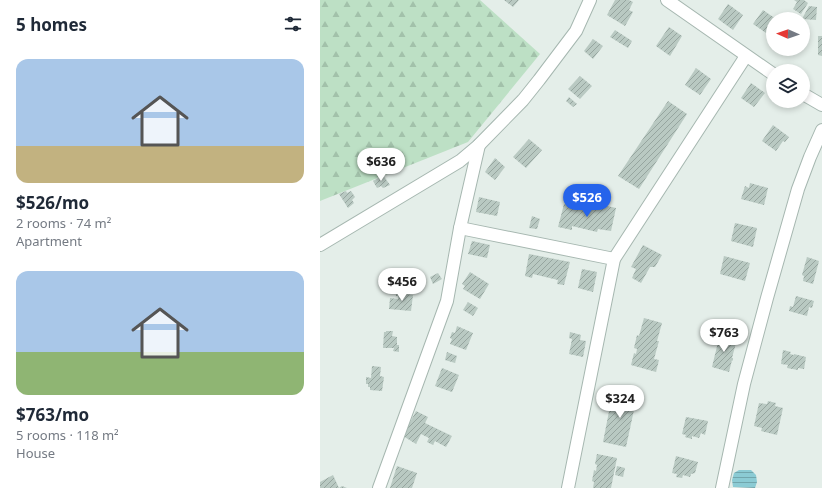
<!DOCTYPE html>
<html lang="en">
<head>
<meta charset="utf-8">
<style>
  :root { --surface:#fff; --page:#f2f2f3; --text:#1f2937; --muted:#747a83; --accent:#2563eb }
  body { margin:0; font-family:"Noto Sans",sans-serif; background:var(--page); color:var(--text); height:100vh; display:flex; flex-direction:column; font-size:15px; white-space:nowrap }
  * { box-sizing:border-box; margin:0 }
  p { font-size:13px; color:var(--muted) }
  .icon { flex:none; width:22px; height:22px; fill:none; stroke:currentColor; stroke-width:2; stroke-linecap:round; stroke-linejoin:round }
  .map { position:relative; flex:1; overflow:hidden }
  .panel { display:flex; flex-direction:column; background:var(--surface); width:320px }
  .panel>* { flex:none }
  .needle { width:26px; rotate:272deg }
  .tools { position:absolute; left:446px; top:12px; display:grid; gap:8px }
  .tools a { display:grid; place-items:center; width:44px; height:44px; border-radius:50%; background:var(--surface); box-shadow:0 2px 6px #0003; font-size:20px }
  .price { position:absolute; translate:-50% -34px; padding:0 9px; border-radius:14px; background:#fff; color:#222; font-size:13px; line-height:26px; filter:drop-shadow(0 1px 2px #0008) }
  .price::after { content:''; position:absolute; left:50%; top:24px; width:12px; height:9px; margin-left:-6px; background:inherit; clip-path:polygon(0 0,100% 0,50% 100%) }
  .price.on { background:var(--accent); color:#fff }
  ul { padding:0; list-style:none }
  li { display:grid; align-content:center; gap:8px; height:212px; padding:0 16px }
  li span { display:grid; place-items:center; height:124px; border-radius:12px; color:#555 }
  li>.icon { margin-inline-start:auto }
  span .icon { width:72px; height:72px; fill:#fffc; stroke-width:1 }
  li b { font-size:17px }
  h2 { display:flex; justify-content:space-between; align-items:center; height:48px; padding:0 16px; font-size:17px }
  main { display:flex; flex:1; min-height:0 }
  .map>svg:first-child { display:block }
  .forest { fill:url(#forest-firs) }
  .water { fill:url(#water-rules) }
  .building { fill:url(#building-hatch) }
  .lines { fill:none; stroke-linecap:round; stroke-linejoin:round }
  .minor-casing { stroke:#a6b7b0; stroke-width:14 }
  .tertiary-casing { stroke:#a6b7b0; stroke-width:14 }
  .minor { stroke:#fff; stroke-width:12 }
  .tertiary { stroke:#fff; stroke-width:12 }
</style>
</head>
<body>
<main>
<section class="panel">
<h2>5 homes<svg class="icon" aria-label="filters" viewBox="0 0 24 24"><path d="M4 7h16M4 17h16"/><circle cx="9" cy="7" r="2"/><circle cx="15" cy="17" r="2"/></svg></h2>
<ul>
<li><span style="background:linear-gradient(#a9c7e8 70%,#c2b280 0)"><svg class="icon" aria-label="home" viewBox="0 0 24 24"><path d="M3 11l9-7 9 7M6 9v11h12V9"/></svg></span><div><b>$526/mo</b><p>2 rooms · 74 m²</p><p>Apartment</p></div></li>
<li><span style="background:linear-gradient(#a9c7e8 65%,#8fb573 0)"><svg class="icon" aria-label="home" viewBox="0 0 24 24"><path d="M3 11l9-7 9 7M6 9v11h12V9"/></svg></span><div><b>$763/mo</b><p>5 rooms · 118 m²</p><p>House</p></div></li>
</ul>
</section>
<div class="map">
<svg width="502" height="488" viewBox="0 0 502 488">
  <defs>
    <pattern id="forest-firs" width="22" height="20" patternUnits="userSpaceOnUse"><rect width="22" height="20" fill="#bde0c5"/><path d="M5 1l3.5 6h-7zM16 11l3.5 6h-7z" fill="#a2c1aa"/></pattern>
    <pattern id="water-rules" width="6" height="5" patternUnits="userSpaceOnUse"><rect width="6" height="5" fill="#8bcbd4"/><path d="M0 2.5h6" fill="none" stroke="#71a6ad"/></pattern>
    <pattern id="building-hatch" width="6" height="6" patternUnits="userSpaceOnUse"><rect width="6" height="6" fill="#b9c9c2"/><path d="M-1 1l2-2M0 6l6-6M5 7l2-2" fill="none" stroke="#96a59f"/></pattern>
  </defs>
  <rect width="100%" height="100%" fill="#e4eee9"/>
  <!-- forest -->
  <path class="forest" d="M0 0H160L220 54 148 142 0 201Z"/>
  <!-- water -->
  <path class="water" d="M419 470H431L436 475 437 482 435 488 413 487 412 480 414 473Z"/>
  <!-- building -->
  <g class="building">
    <path d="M184 0H199L193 7Z"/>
    <path d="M295 0H309L313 2 309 10 313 12 305 26 287 15Z"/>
    <path d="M474 0H484L488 3 481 14 473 9 477 2Z"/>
    <path d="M408 4 423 15 413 30 398 19Z"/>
    <path d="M489 6 497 7 496 20 482 19Z"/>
    <path d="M443 10 456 19H453V35L452 37 433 24Z"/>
    <path d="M349 27 362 36 350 56 336 46Z"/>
    <path d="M295 30 312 41 308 48 290 37Z"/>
    <path d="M498 36H502V56L498 55Z"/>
    <path d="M273 39 283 46 273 59 264 51Z"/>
    <path d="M376 68 391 79 380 95 365 85Z"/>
    <path d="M260 76 272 86 260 99 248 89Z"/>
    <path d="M431 83 445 93 434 107 421 98Z"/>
    <path d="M249 97 257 104 253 107 246 101Z"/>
    <path d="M348 101 367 114 319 189 298 176Z"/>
    <path d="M453 125 469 137 465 142 463 141 456 151 442 141Z"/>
    <path d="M209 139 222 150 206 168 193 157Z"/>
    <path d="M175 158 185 167 175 180 165 172Z"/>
    <path d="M63 175 70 185 63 188 61 186 57 188 53 181Z"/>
    <path d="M430 183 448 188 444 205 421 199 425 186 429 188Z"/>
    <path d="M26 191 27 193 31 191 35 197 32 200 34 203 28 208 19 194Z"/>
    <path d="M159 197 180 202 177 216 156 212Z"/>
    <path d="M257 203 282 209 283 205 296 208 291 231 278 229 277 232 252 226V230L238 227 244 204 256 207Z"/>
    <path d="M212 216 220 219 217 229 209 228Z"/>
    <path d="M415 223 437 228 433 247 411 241Z"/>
    <path d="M152 241 170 245 167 258 148 254Z"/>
    <path d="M323 245 342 255 335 267H330L321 283 312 278 316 269 311 267Z"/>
    <path d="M209 254 250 262 244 285 237 284 238 280 213 274 212 278 205 276Z"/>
    <path d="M404 256 430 263 425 281 400 274Z"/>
    <path d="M487 257 499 261 493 284 483 281 484 276 482 275Z"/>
    <path d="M262 269 277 272 273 292 258 288Z"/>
    <path d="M150 272 169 284 160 299 143 289 145 286 142 284Z"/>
    <path d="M118 273 122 279 113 284 110 277Z"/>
    <path d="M81 289 86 290 85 294 93 295 91 311 69 309 70 298 78 299V296H76V293L81 294Z"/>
    <path d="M476 296 494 301 492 308 489 307 487 316 469 311 470 306 473 307Z"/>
    <path d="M148 302 158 308 153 316 143 310Z"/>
    <path d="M324 318 342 323 337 341H339L334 359 339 360 336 372 311 365 314 353 316 354 317 349 314 348 317 335 319 336Z"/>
    <path d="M137 326 153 333 146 350 130 344 132 339 130 338 132 332 135 333Z"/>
    <path d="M66 331H73L72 336 77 337V345H79V352L73 351 74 348H63L64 332H66Z"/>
    <path d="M250 332 261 335 260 340 266 341 263 357 249 354 252 339 249 338Z"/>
    <path d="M400 334 417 339 412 358H413V361L412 360 409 372 392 367Z"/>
    <path d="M463 350 471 352 470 354 474 355V354L486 357 484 369 478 368V370L467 368 468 365 461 364Z"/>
    <path d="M127 352 137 356 135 363 125 360Z"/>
    <path d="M52 366 61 367 60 376 64 377 62 391 50 390V387H48V384H46V377L51 378Z"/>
    <path d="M122 368 139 375 132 392 115 386Z"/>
    <path d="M293 391 317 396 306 447 283 442Z"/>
    <path d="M448 401 456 403 455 406 463 408 457 435 441 431 442 428 434 426 439 403 447 404Z"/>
    <path d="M96 411 108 417 105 423 132 436 126 447 115 441 113 445 107 442 109 438 101 434 96 444 83 436Z"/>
    <path d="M366 417 388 421 385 435 381 433 379 438 372 436V439L365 437 366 435 362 434Z"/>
    <path d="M277 454 297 458 291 488H273L274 482 272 481 274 470 276 471 277 465 275 464Z"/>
    <path d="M356 456 378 462 375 473 371 474 370 477 363 475 362 478 356 477 357 474 352 473Z"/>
    <path d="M77 466 97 473 92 488H70Z"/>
    <path d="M297 466 305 468 303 477 295 475Z"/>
    <path d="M13 475 19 488 22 486 27 488H0V482Z"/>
  </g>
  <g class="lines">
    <defs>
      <g id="minor">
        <path d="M347 0 453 74"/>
        <path d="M483 94 502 105"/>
        <path d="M140 228 294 259"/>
        <path d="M59 488 127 301 140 228 159 145"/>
        <path d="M248 488 294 259 426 56"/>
      </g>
      <g id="tertiary">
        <path d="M0 245 140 161 159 145 203 100 219 80 256 31 270 0"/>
        <path d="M402 488 424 384 447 298 478 189 490 157 502 130"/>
      </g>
    </defs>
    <!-- minor casing -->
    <use href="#minor" class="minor-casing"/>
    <!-- tertiary casing -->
    <use href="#tertiary" class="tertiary-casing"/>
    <!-- minor -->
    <use href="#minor" class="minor"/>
    <!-- tertiary -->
    <use href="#tertiary" class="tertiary"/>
  </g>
</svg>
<div class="tools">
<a><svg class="needle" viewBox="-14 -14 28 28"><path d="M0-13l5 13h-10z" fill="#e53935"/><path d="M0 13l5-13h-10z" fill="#747a83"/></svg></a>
<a><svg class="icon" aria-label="layers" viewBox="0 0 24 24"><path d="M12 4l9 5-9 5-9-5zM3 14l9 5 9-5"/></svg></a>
</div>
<b class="price" style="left:61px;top:182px">$636</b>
<b class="price on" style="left:267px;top:218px">$526</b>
<b class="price" style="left:82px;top:302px">$456</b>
<b class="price" style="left:404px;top:353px">$763</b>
<b class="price" style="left:300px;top:419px">$324</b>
</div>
</main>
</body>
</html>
